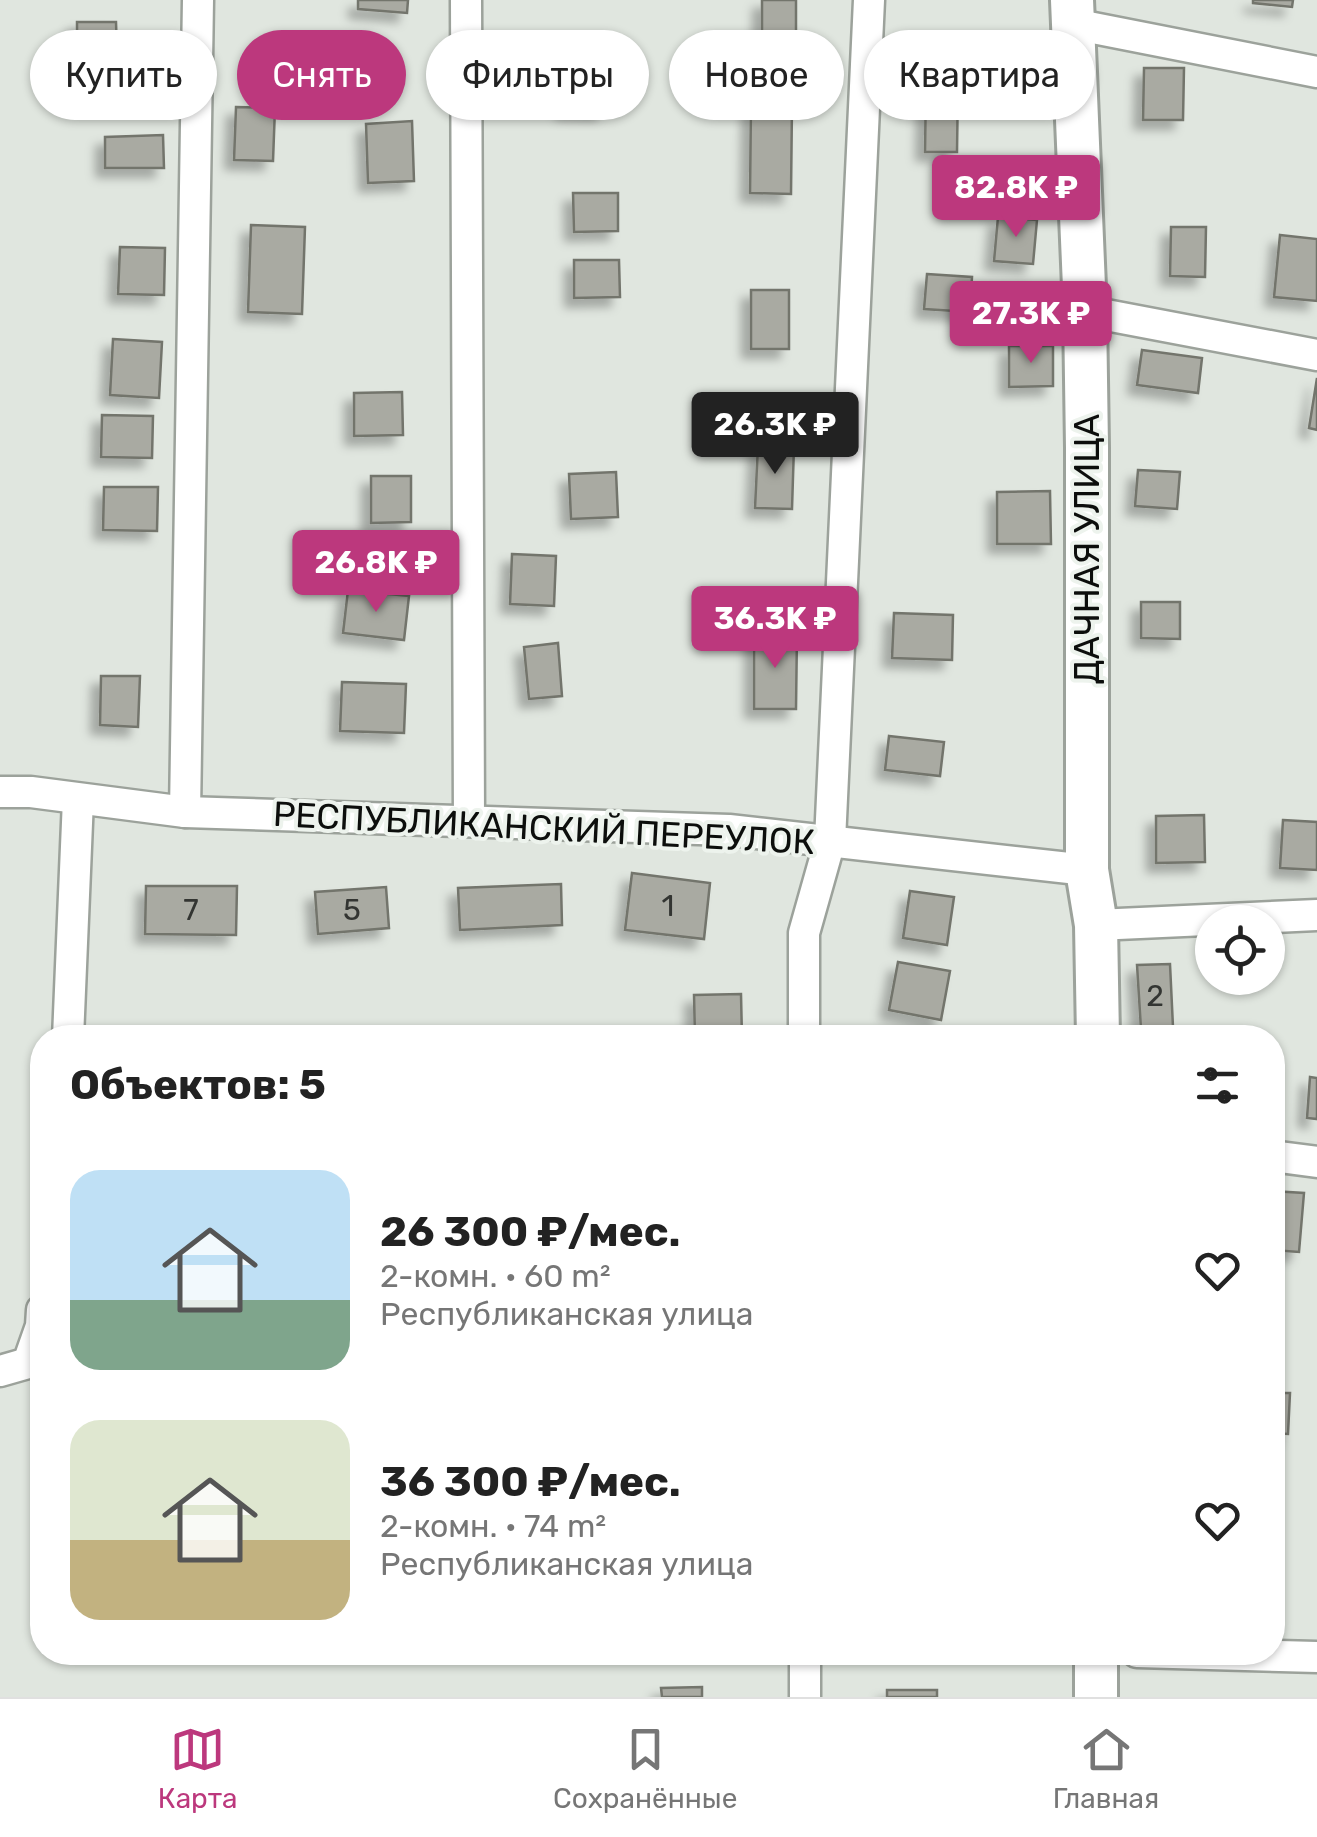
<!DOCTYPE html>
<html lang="ru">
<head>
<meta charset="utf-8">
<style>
  :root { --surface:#fff; --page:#f6f6f6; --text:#222; --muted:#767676; --line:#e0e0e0; --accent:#bc387d }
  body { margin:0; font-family:Rubik,sans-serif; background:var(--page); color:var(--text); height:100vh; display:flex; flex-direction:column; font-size:38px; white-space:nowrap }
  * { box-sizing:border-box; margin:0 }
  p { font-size:32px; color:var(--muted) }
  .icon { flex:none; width:55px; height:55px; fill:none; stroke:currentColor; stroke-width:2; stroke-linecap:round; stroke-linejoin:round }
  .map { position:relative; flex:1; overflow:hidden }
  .panel { position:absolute; left:30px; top:1025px; width:1255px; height:640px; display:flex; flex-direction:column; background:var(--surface); border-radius:40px; box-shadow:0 2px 8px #0004 }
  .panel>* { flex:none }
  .guide { position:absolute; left:30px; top:30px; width:1258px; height:90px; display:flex; gap:20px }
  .buttons { position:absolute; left:1195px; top:905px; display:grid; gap:20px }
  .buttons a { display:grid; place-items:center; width:90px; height:90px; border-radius:50%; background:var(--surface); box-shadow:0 2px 8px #0004; font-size:50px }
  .price { position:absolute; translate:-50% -85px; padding:0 22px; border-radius:10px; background:var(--accent); color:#fff; font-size:32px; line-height:65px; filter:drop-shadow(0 2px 5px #0008) }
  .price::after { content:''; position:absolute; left:50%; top:60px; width:30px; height:22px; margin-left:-15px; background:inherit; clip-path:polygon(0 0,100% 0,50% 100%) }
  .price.on { background:#222; color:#fff }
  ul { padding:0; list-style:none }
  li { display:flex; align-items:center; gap:30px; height:250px; padding:0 40px }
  li span { display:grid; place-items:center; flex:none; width:280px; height:200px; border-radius:30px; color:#555 }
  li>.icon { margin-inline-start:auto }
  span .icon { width:120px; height:120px; fill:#fffc; stroke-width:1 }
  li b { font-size:42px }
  h2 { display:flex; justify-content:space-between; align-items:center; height:120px; padding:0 40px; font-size:42px }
  .tag { padding:0 35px; border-radius:45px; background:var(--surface); box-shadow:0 2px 8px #0004; font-size:35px; line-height:90px }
  .tag.on { background:var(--accent); color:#fff }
  .tab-bar { display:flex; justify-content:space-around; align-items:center; height:140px; border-top:2px solid var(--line); background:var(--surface); font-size:28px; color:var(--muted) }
  .tab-bar a { display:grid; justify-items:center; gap:5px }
  .tab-bar .on { color:var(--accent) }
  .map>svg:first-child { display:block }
  .building { fill:#a9aaa2; stroke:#73746c; stroke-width:2.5; filter:url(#shadow) }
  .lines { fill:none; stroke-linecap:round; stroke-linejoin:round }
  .street-casing { stroke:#9ca29b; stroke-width:35 }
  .secondary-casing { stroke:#9ca29b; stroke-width:48 }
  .street { stroke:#fff; stroke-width:30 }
  .secondary { stroke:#fff; stroke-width:42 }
  .labels { text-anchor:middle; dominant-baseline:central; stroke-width:8; stroke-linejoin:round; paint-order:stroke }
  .number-label { font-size:30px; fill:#333532 }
  .street-label { font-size:35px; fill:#0c0e0c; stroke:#edf3ed }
</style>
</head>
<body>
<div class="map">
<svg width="1317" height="1697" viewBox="0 0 1317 1697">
  <defs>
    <filter id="shadow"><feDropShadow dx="-9" dy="9" stdDeviation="5" flood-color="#0004"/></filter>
  </defs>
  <rect width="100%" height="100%" fill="#e0e6df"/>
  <!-- building -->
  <g class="building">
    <path d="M358 0H408L407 13 358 9Z"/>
    <rect x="762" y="0" width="34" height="40"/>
    <path d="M1253 0H1293L1292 7 1253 3Z"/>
    <path d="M77 22H116L117 54 77 55Z"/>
    <path d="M566 34 606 35 605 111 565 110Z"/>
    <path d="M1144 68H1184L1183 120H1143Z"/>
    <path d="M926 84H958L957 152H925Z"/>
    <path d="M751 105H792L791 194 750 193Z"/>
    <path d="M236 107 275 108 273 161 234 160Z"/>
    <path d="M412 121 414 181 368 183 366 124Z"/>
    <path d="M163 135 164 168H105V137Z"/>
    <path d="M573 193H618V231L574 232Z"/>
    <path d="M998 217 1037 220 1033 264 994 261Z"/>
    <path d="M251 225 305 227 302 314 248 312Z"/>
    <path d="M1171 227H1206L1205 277 1170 276Z"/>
    <path d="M1280 235 1317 239V301L1274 297Z"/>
    <path d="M120 247 165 248 164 295 118 294Z"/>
    <path d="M574 260H619L620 297 574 298Z"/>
    <path d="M927 274 972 277 970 312 924 309Z"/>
    <rect x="751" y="290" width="38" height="59"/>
    <path d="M113 339 162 342 159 398 110 395Z"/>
    <path d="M1009 346H1053V386L1009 387Z"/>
    <path d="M1142 350 1202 358 1198 393 1137 385Z"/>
    <path d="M1317 378V430L1309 428Z"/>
    <path d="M402 392 403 435 354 436V393Z"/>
    <path d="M102 415 153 416 152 458 101 457Z"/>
    <path d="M758 445 794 446 792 509 755 508Z"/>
    <path d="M1138 470 1180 472 1177 509 1135 506Z"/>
    <path d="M616 472 618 517 571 519 569 474Z"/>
    <path d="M371 476H411V522L371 523Z"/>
    <path d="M104 487H158L157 531 103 530Z"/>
    <path d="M1050 491 1051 544H997V492Z"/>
    <path d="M512 554 556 556 554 606 510 604Z"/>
    <path d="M348 590 409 596 404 640 343 633Z"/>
    <path d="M1141 602H1180V639L1141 638Z"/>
    <path d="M894 613 953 615 952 660 892 658Z"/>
    <path d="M754 632 797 633 796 709H754Z"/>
    <path d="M558 643 562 696 529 699 524 647Z"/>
    <path d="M101 676H140L138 727 100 725Z"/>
    <path d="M342 682 406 684 404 733 340 731Z"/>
    <path d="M889 736 944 742 940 776 885 770Z"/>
    <path d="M1204 815 1205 862 1156 863V816Z"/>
    <path d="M1283 820 1317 822V870L1280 868Z"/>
    <path d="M632 873 710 883 704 939 625 930Z"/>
    <path d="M561 884 562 925 460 930 458 888Z"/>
    <path d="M146 886H237L236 935 145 934Z"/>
    <path d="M386 887 389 928 318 934 315 892Z"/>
    <path d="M910 891 954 897 947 945 903 938Z"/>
    <path d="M898 962 950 971 941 1020 889 1010Z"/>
    <path d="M1170 964 1173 1027 1141 1029 1137 965Z"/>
    <path d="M741 994 742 1038H695L694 995Z"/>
    <rect x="893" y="1027" width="40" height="11"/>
    <path d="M1310 1077 1317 1078V1119L1307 1118Z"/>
    <path d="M1272 1191 1304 1193 1299 1252 1272 1250Z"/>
    <path d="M1272 1393H1290L1288 1434 1272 1433Z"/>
    <path d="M702 1687V1697H662L661 1688Z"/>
    <rect x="887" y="1690" width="50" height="7"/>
  </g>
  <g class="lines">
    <defs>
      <g id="street">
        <path d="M466 0 469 820"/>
        <path d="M1073 24 1317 72"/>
        <path d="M1085 311 1317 355"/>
        <path d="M0 792H31L185 812 729 830 1087 870"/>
        <path d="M185 812 198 0"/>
        <path d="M1096 925 1317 915"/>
        <path d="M68 1038 78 799"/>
        <path d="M804 1038V933L830 841 869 0"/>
        <path d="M1272 1156 1317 1162"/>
        <path d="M0 1371 28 1363 41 1326 42 1310"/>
        <path d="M805 1652V1697"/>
        <path d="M1137 1652 1317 1657"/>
      </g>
      <g id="secondary">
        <path d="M1072 0 1085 311 1087 448V870L1096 925 1098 1038"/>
        <path d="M1096 1652V1697"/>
      </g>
    </defs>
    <!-- street casing -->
    <use href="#street" class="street-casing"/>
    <!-- secondary casing -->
    <use href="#secondary" class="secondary-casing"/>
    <!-- street -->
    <use href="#street" class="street"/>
    <!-- secondary -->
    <use href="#secondary" class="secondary"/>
  </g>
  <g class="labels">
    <!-- number labels -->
    <g class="number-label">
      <text x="668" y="906">1</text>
      <text x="191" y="910">7</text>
      <text x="352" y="910">5</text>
      <text x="1155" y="996">2</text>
    </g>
    <!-- street labels -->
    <g class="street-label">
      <text transform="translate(1087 549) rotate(-90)">ДАЧНАЯ УЛИЦА</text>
      <text transform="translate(544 828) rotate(3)">РЕСПУБЛИКАНСКИЙ ПЕРЕУЛОК</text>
    </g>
  </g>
</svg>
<div class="buttons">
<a><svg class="icon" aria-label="locate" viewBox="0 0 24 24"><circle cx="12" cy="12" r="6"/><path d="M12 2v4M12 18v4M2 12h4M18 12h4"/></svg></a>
</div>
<b class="price" style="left:1016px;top:240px">82.8K ₽</b>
<b class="price" style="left:1031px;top:366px">27.3K ₽</b>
<b class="price on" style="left:775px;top:477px">26.3K ₽</b>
<b class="price" style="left:376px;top:615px">26.8K ₽</b>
<b class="price" style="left:775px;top:671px">36.3K ₽</b>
<div class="guide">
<a class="tag">Купить</a>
<a class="tag on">Снять</a>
<a class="tag">Фильтры</a>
<a class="tag">Новое</a>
<a class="tag">Квартира</a>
</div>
<section class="panel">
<h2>Объектов: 5<svg class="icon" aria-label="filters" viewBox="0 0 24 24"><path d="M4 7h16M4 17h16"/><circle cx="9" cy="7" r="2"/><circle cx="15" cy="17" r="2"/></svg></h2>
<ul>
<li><span style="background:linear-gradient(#bfe0f5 65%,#7fa58c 0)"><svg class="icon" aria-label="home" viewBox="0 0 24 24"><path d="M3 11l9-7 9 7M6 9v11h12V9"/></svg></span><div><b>26 300 ₽/мес.</b><p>2-комн. · 60 m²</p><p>Республиканская улица</p></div><svg class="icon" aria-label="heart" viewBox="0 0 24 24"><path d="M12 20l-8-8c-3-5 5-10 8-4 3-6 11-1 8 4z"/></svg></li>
<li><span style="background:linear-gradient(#dfe7d0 60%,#c2b280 0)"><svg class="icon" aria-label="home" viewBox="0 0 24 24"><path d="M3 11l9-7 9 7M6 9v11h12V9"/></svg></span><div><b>36 300 ₽/мес.</b><p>2-комн. · 74 m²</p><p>Республиканская улица</p></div><svg class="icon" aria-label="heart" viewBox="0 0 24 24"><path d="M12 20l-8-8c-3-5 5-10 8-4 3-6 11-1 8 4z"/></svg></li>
</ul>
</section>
</div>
<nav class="tab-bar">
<a class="on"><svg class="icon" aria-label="map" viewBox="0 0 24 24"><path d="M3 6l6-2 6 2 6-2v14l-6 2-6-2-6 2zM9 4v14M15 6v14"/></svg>Карта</a>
<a><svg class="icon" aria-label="saved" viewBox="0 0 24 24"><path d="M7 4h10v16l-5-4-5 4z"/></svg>Сохранённые</a>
<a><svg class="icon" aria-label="home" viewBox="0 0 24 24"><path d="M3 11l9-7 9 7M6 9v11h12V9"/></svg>Главная</a>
</nav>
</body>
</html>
